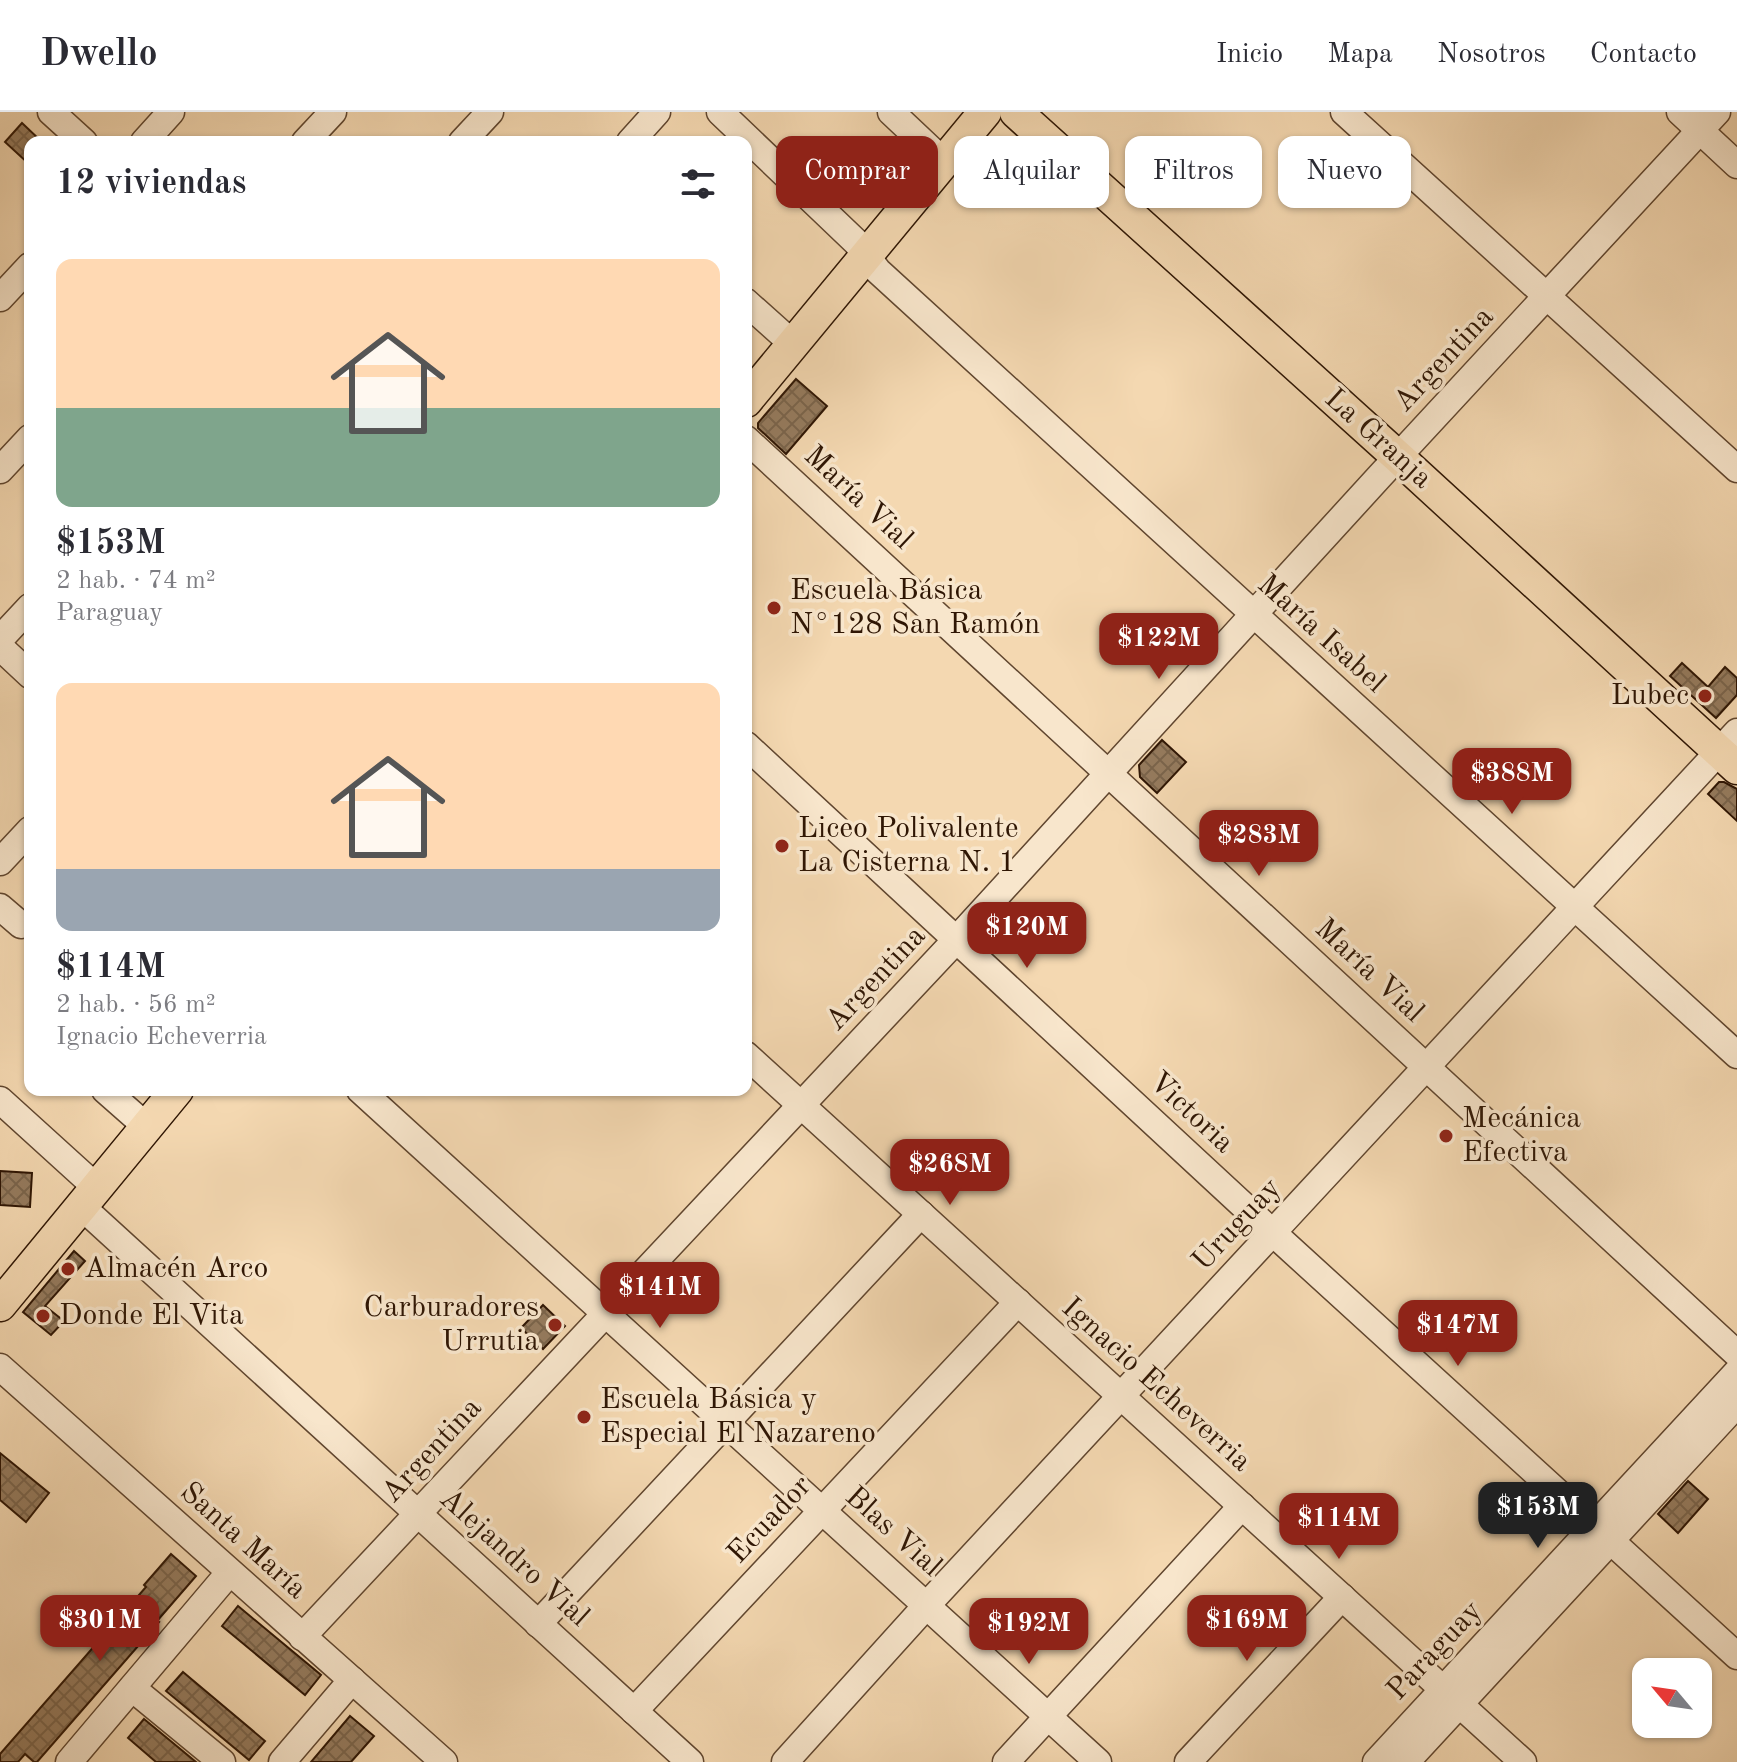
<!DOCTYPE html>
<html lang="es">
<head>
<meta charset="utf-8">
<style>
  :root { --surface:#fff; --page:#f2f2f3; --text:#2b2b33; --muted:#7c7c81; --line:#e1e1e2; --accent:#8f2418 }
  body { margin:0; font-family:"Old Standard TT",serif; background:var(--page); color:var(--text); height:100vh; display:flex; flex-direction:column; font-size:30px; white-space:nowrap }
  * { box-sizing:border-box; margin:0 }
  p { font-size:26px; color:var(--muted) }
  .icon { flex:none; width:44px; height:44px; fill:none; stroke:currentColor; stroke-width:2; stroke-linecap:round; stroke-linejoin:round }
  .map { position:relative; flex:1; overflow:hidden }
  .panel { position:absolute; left:24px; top:24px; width:728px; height:960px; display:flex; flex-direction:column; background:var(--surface); border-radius:16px; box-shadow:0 2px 6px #0004 }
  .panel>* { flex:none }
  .banner { position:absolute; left:776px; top:24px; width:760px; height:72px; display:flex; gap:16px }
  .needle { width:52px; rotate:299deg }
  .tools { position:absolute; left:1632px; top:1546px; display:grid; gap:16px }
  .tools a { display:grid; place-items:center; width:80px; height:80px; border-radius:16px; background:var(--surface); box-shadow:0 2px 6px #0004; font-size:40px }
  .price { position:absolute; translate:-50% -68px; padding:0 18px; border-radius:16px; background:var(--accent); color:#fff; font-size:26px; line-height:52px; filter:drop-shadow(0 2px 4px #0008) }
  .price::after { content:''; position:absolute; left:50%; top:48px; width:24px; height:18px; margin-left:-12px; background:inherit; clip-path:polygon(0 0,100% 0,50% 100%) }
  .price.current { background:#222; color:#fff }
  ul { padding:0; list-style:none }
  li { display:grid; align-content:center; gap:16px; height:424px; padding:0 32px }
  li span { display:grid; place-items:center; height:248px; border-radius:16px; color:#555 }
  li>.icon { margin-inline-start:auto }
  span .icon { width:144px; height:144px; fill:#fffc; stroke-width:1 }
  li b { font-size:34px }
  h2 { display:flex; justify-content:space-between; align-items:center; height:96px; padding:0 32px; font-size:34px }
  .chip { padding:0 28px; border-radius:16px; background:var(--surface); box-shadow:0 2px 6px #0004; font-size:28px; line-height:72px }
  .chip.current { background:var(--accent); color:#fff }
  header { display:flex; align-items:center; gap:48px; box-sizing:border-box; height:112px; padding:0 40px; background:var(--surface); border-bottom:2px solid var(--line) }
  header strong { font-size:38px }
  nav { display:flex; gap:44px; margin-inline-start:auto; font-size:28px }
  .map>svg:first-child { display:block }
  .building { fill:url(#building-cross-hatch); stroke:#2f1604; stroke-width:2 }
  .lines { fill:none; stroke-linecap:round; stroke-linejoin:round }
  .minor-casing { stroke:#60462f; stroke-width:29 }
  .major-casing { stroke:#2f1604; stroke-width:35 }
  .minor { stroke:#f8e6cc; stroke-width:26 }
  .major { stroke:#f4d8b1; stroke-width:32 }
  .poi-dot { fill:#8f2418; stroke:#f8e6cc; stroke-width:3 }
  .labels { text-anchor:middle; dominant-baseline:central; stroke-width:7; stroke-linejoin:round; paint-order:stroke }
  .street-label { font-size:30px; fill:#2f1604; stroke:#f8e6cc }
  .poi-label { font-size:30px; fill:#2f1604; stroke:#f8e6cc; text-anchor:start }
</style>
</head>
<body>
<header>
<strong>Dwello</strong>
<nav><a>Inicio</a><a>Mapa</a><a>Nosotros</a><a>Contacto</a></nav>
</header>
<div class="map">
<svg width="1737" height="1650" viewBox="0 0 1737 1650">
  <defs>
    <pattern id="building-cross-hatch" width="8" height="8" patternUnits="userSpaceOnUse" patternTransform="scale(2)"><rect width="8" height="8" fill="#957b5e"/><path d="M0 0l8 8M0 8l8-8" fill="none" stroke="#7a644b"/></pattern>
  </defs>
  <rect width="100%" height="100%" fill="#f4d8b1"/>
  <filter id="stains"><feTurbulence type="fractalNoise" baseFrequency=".0025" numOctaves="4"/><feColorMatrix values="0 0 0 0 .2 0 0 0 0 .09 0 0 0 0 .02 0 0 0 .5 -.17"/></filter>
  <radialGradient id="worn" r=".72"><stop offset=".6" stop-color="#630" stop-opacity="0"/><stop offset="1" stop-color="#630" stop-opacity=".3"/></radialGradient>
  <!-- building -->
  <g class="building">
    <path d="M22 11 42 30H30V53L5 30Z"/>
    <path d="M992 25H1000L1015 38 1001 54 981 37Z"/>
    <path d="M796 267 827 294 786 342 758 316V311Z"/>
    <path d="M1682 551 1708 575 1725 555 1737 566V583L1716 606 1670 564Z"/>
    <path d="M1162 628 1186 650 1157 681 1140 665 1139 653Z"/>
    <path d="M1719 670H1724L1737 677V709L1708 682Z"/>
    <path d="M0 1059 32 1061 30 1095 0 1093Z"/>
    <path d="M74 1139 85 1149 45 1194 64 1209 51 1223 23 1200Z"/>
    <path d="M543 1193 565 1214 543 1237 521 1216Z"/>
    <path d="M0 1341 49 1381 26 1410 0 1388Z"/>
    <path d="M1688 1369 1708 1387 1678 1421 1658 1402Z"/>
    <path d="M171 1442 196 1464 157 1509 159 1510 37 1650H34L25 1642 18 1650H0V1642L146 1475 144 1473Z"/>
    <path d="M238 1494 321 1563 305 1583 222 1514Z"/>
    <path d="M183 1560 265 1629 249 1648 166 1579Z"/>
    <path d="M350 1604 374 1624 351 1650H311Z"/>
    <path d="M144 1607 196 1650H156L128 1626Z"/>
  </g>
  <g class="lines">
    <defs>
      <g id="minor">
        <path d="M51 0 84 30"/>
        <path d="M720 0 856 130 878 159 1737 943"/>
        <path d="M891 0 944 50"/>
        <path d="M1344 0 1737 357"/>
        <path d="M1680 0 1737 53"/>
        <path d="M144 30 171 0"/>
        <path d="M305 30 333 0"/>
        <path d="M462 30 490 0"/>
        <path d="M630 30 657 0"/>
        <path d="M0 186 30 154"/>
        <path d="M746 190 793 232"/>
        <path d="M746 327 1737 1242"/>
        <path d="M0 358 30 326"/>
        <path d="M0 527 30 495"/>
        <path d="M0 535 30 563"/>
        <path d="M746 633 1273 1121 1737 1544"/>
        <path d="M0 750 30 718"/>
        <path d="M0 795 21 813"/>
        <path d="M746 943 1523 1650"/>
        <path d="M105 978 147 1015"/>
        <path d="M360 978 1098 1650"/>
        <path d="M0 988 97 1076"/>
        <path d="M82 1095 690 1650"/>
        <path d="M0 1255 444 1650"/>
        <path d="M538 1512 921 1102"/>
        <path d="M302 1525 957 827 1379 365 1717 0"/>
        <path d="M132 1576 222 1650"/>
        <path d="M634 1599 1018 1190"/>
        <path d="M69 1650 229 1461"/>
        <path d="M282 1650 352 1568"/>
        <path d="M785 1650 926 1494 1737 620"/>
        <path d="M1006 1650 1242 1394"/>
        <path d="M1188 1650 1342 1485"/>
        <path d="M1376 1650 1737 1260"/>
        <path d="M1406 1650 1737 1292"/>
      </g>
      <g id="major">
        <path d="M1016 0 1398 345 1737 656"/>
        <path d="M746 289 985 0"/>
        <path d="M0 1193 177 978"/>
      </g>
    </defs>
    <!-- minor casing -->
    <use href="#minor" class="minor-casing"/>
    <!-- major casing -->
    <use href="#major" class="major-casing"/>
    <!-- minor -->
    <use href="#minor" class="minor"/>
    <!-- major -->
    <use href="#major" class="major"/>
  </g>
  <!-- markers -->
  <g class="poi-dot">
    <circle cx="774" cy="496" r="8"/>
    <circle cx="1705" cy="584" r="8"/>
    <circle cx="782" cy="734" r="8"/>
    <circle cx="1446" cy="1024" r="8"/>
    <circle cx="68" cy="1157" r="8"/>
    <circle cx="43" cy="1204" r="8"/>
    <circle cx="555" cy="1213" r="8"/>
    <circle cx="584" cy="1305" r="8"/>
  </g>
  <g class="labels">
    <!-- street labels -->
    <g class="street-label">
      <text transform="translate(1444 248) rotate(-47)">Argentina</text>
      <text transform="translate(1378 327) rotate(42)">La Granja</text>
      <text transform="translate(858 386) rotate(43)">María Vial</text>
      <text transform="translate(1321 522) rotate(42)">María Isabel</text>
      <text transform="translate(1369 859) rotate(43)">María Vial</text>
      <text transform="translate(876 867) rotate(-47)">Argentina</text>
      <text transform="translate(1191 1001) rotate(43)">Victoria</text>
      <text transform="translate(1237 1113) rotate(-47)">Uruguay</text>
      <text transform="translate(1156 1273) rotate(42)">Ignacio Echeverria</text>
      <text transform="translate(432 1339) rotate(-47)">Argentina</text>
      <text transform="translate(770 1408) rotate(-47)">Ecuador</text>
      <text transform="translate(893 1420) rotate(42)">Blas Vial</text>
      <text transform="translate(243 1429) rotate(42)">Santa María</text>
      <text transform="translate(514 1446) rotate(42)">Alejandro Vial</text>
      <text transform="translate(1435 1539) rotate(-47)">Paraguay</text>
    </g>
    <!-- poi labels -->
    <g class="poi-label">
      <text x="790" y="479">Escuela Básica<tspan x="790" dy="34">N°128 San Ramón</tspan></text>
      <text x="1689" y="584" text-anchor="end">Lubec</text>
      <text x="798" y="717">Liceo Polivalente<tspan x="798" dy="34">La Cisterna N. 1</tspan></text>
      <text x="1462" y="1007">Mecánica<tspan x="1462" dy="34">Efectiva</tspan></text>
      <text x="84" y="1157">Almacén Arco</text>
      <text x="539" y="1196" text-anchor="end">Carburadores<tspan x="539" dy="34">Urrutia</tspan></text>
      <text x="59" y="1204">Donde El Vita</text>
      <text x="600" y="1288">Escuela Básica y<tspan x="600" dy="34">Especial El Nazareno</tspan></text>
    </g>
  </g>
  <rect width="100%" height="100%" filter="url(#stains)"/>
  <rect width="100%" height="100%" fill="url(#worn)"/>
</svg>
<div class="tools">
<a><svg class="needle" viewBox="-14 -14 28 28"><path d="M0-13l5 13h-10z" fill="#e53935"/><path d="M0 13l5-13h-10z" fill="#7c7c81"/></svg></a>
</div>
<b class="price" style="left:1159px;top:569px">$122M</b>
<b class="price" style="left:1512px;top:704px">$388M</b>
<b class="price" style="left:1259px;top:766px">$283M</b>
<b class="price" style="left:1027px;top:858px">$120M</b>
<b class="price" style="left:950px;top:1095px">$268M</b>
<b class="price" style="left:660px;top:1218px">$141M</b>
<b class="price" style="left:1458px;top:1256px">$147M</b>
<b class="price current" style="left:1538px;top:1438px">$153M</b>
<b class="price" style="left:1339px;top:1449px">$114M</b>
<b class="price" style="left:100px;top:1551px">$301M</b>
<b class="price" style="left:1247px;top:1551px">$169M</b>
<b class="price" style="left:1029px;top:1554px">$192M</b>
<div class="banner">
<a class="chip current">Comprar</a>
<a class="chip">Alquilar</a>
<a class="chip">Filtros</a>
<a class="chip">Nuevo</a>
</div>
<section class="panel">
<h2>12 viviendas<svg class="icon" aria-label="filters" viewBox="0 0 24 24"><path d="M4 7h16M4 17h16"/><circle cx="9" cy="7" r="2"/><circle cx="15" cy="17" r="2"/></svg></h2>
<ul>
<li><span style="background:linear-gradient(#ffd9b3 60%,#7fa58c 0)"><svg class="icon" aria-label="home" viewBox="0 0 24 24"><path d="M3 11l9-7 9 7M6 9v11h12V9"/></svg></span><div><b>$153M</b><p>2 hab. · 74 m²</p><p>Paraguay</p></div></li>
<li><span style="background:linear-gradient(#ffd9b3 75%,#9aa5b1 0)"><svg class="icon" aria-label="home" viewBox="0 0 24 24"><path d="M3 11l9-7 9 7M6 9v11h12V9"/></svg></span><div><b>$114M</b><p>2 hab. · 56 m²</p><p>Ignacio Echeverria</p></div></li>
</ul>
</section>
</div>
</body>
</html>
